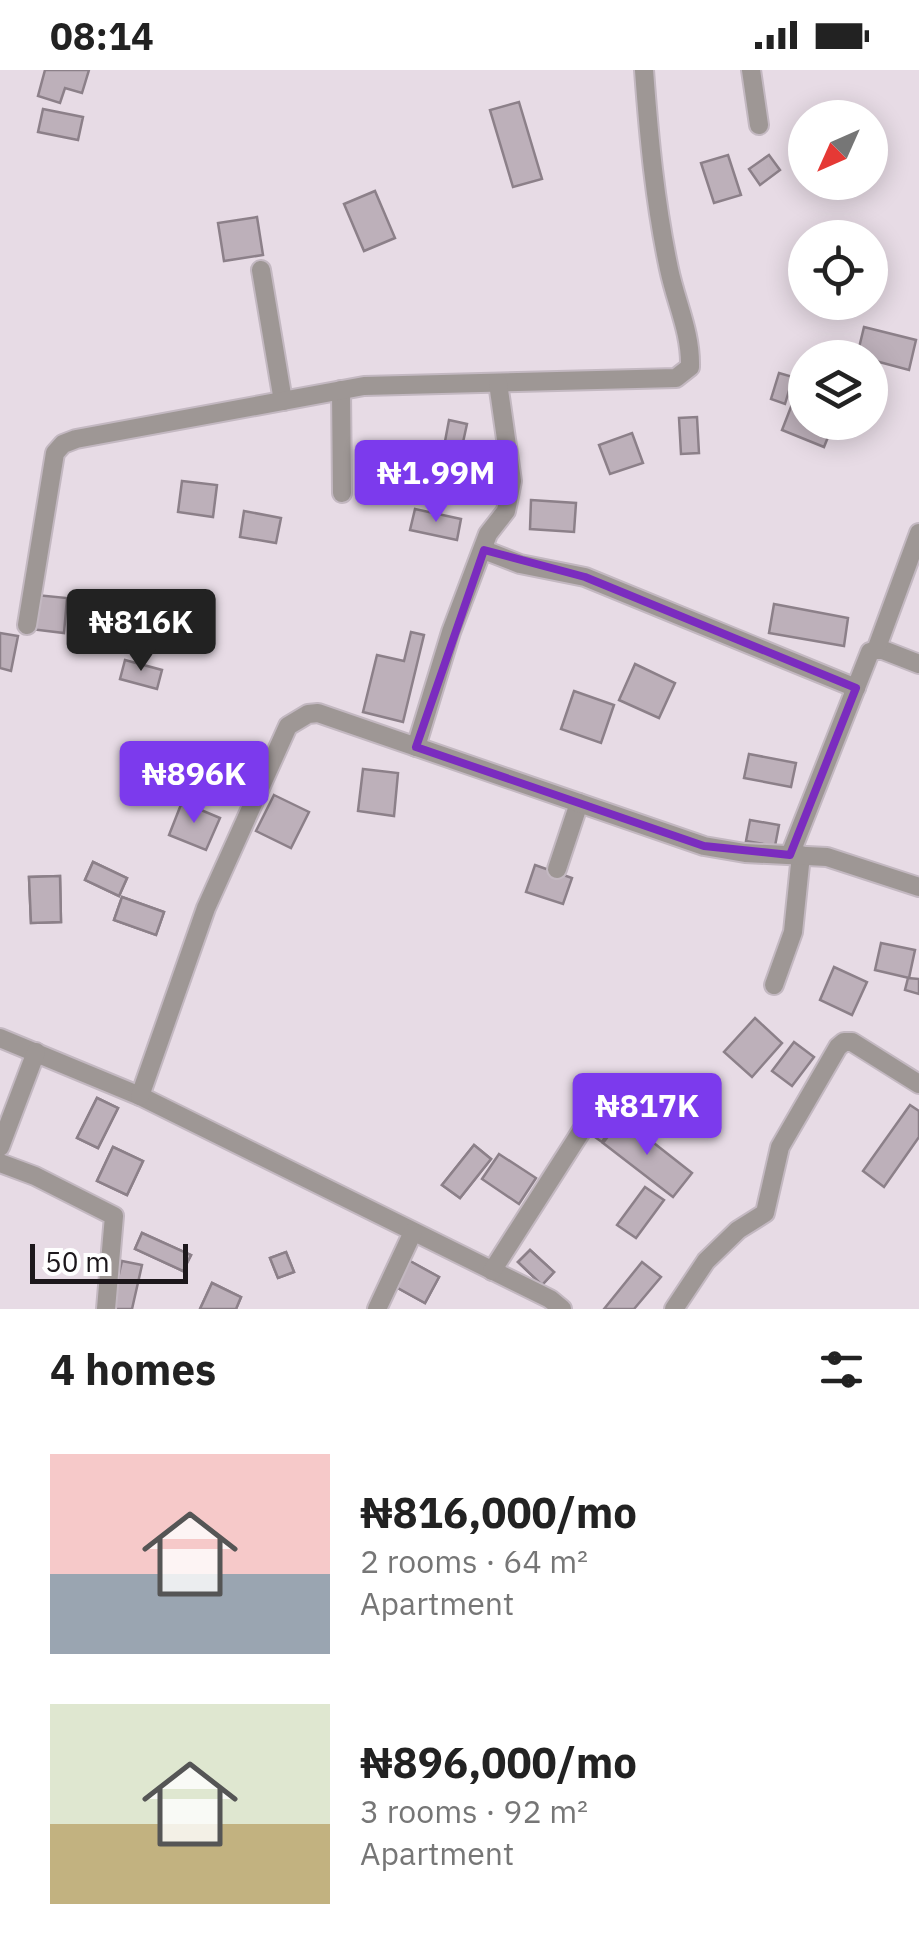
<!DOCTYPE html>
<html lang="en">
<head>
<meta charset="utf-8">
<style>
  :root { --surface:#fff; --page:#f2f2f2; --text:#222; --muted:#767676; --accent:#7c3aed }
  body { margin:0; font-family:"IBM Plex Sans",sans-serif; background:var(--page); color:var(--text); height:100vh; display:flex; flex-direction:column; font-size:38px; white-space:nowrap }
  * { box-sizing:border-box; margin:0 }
  p { font-size:32px; color:var(--muted) }
  .icon { flex:none; width:55px; height:55px; fill:none; stroke:currentColor; stroke-width:2; stroke-linecap:round; stroke-linejoin:round }
  .map { position:relative; height:1239px; overflow:hidden }
  .sheet { display:flex; flex-direction:column; background:var(--surface); flex:1 }
  .sheet>* { flex:none }
  .needle { width:65px; rotate:225deg }
  .fabs { position:absolute; left:788px; top:30px; display:grid; gap:20px }
  .fabs a { display:grid; place-items:center; width:100px; height:100px; border-radius:50%; background:var(--surface); box-shadow:0 5px 25px #0003; font-size:50px }
  .scale { position:absolute; left:30px; bottom:25px; width:158px; box-sizing:border-box; padding-left:10px; border:5px solid #1d181c; border-top:0; font-size:28px; line-height:35px; white-space:nowrap; color:#1d181c; -webkit-text-stroke:8px #fff; paint-order:stroke }
  .price { position:absolute; translate:-50% -85px; padding:0 22px; border-radius:10px; background:var(--accent); color:#fff; font-size:32px; line-height:65px; filter:drop-shadow(0 2px 5px #0008) }
  .price::after { content:''; position:absolute; left:50%; top:60px; width:30px; height:22px; margin-left:-15px; background:inherit; clip-path:polygon(0 0,100% 0,50% 100%) }
  .price.current { background:#222; color:#fff }
  ul { padding:0; list-style:none }
  li { display:flex; align-items:center; gap:30px; height:250px; padding:0 50px }
  li span { display:grid; place-items:center; flex:none; width:280px; height:200px; border-radius:0px; color:#555 }
  li>.icon { margin-inline-start:auto }
  span .icon { width:120px; height:120px; fill:#fffc; stroke-width:1 }
  li b { font-size:42px }
  h2 { display:flex; justify-content:space-between; align-items:center; height:120px; padding:0 50px; font-size:42px }
  .status { display:flex; justify-content:space-between; align-items:center; height:70px; padding:0 50px; background:var(--surface); direction:ltr }
  .status svg { height:28px; fill:currentColor }
  .map>svg:first-child { display:block }
  .building { fill:#bdb0ba; stroke:#8c8089; stroke-width:2.5 }
  .lines { fill:none; stroke-linecap:round; stroke-linejoin:round }
  .street-casing { stroke:#c3b8c1; stroke-width:22 }
  .street { stroke:#9e9795; stroke-width:18 }
  .marked { fill:none; stroke:#7b2cbf; stroke-width:8; stroke-linejoin:round }
</style>
</head>
<body>
<div class="status"><b>08:14</b><svg viewBox="0 0 49 12"><path d="M0 12V9h3v3zM5 12V6h3v6zM10 12V3h3v9zM15 12V0h3v12zM26 1h20v11H26zM47 4h2v5h-2z"/></svg></div>
<div class="map">
<svg width="919" height="1239" viewBox="0 0 919 1239">
  <rect width="100%" height="100%" fill="#e7dbe5"/>
  <!-- building -->
  <g class="building">
    <path d="M45 0H89L82 23 65 18 60 33 38 26Z"/>
    <path d="M519 32 542 109 513 117 490 40Z"/>
    <path d="M43 39 83 47 78 70 38 62Z"/>
    <path d="M728 85 741 125 714 133 701 93Z"/>
    <path d="M769 85 780 100 760 115 749 99Z"/>
    <path d="M375 121 395 168 364 181 344 134Z"/>
    <path d="M257 147 263 185 224 191 218 153Z"/>
    <path d="M864 257 916 270 909 300 857 286Z"/>
    <path d="M779 303 793 307 785 334 771 329Z"/>
    <path d="M796 324 805 328V352H834L824 377 782 360Z"/>
    <path d="M697 347 699 383 681 384 679 348Z"/>
    <path d="M449 350 467 354 460 386 443 382Z"/>
    <path d="M632 363 643 393 610 404 599 375Z"/>
    <path d="M182 411 217 415 213 447 178 442Z"/>
    <path d="M531 430 576 433 574 462 530 459Z"/>
    <path d="M415 439 461 449 457 470 410 460Z"/>
    <path d="M244 441 281 448 276 473 240 467Z"/>
    <path d="M26 524 67 528 64 563 22 558Z"/>
    <path d="M774 534 848 548 844 576 769 563Z"/>
    <path d="M411 562 424 565 403 652 363 642 377 585 404 591Z"/>
    <path d="M0 563 18 566 11 601 0 598Z"/>
    <path d="M125 590 162 600 157 619 120 609Z"/>
    <path d="M635 594 675 613 659 648 619 630Z"/>
    <path d="M574 621 614 635 601 673 561 659Z"/>
    <path d="M749 684 796 693 791 717 744 708Z"/>
    <path d="M363 699 398 703 394 746 358 741Z"/>
    <path d="M274 725 309 742 291 778 256 761Z"/>
    <path d="M182 732 220 748 206 780 169 765Z"/>
    <path d="M750 750 779 755 775 776 746 771Z"/>
    <path d="M93 792 127 808 119 826 85 810Z"/>
    <path d="M93 792 127 808 119 826 85 810Z"/>
    <path d="M535 795 572 808 563 834 526 822Z"/>
    <path d="M60 806 61 852 31 853 29 807Z"/>
    <path d="M60 806 61 852 31 853 29 807Z"/>
    <path d="M122 827 164 842 156 865 114 850Z"/>
    <path d="M122 827 164 842 156 865 114 850Z"/>
    <path d="M881 873 915 880 909 908 875 900Z"/>
    <path d="M834 897 867 912 852 945 820 930Z"/>
    <path d="M908 908 919 909V924L905 920Z"/>
    <path d="M755 948 782 973 752 1007 724 982Z"/>
    <path d="M794 972 814 987 792 1016 772 1001Z"/>
    <path d="M97 1028 118 1038 98 1078 77 1068Z"/>
    <path d="M97 1028 118 1038 98 1078 77 1068Z"/>
    <path d="M910 1035 919 1041V1067L884 1117 863 1101Z"/>
    <path d="M606 1036 620 1044 602 1072 589 1063Z"/>
    <path d="M622 1048 692 1103 673 1127 603 1073Z"/>
    <path d="M474 1075 491 1089 460 1128 442 1115Z"/>
    <path d="M474 1075 491 1089 460 1128 442 1115Z"/>
    <path d="M113 1077 143 1091 127 1125 97 1111Z"/>
    <path d="M113 1077 143 1091 127 1125 97 1111Z"/>
    <path d="M499 1084 536 1108 519 1134 482 1109Z"/>
    <path d="M645 1117 664 1130 636 1168 617 1155Z"/>
    <path d="M142 1163 191 1185 183 1201 135 1179Z"/>
    <path d="M142 1163 191 1185 183 1201 135 1179Z"/>
    <path d="M530 1180 554 1202 542 1215 518 1192Z"/>
    <path d="M530 1180 554 1202 542 1215 518 1192Z"/>
    <path d="M286 1182 294 1202 278 1208 270 1188Z"/>
    <path d="M286 1182 294 1202 278 1208 270 1188Z"/>
    <path d="M122 1191 142 1195 132 1239H111Z"/>
    <path d="M410 1191 439 1207 425 1233 396 1217Z"/>
    <path d="M410 1191 439 1207 425 1233 396 1217Z"/>
    <path d="M642 1192 661 1207 634 1239H604Z"/>
    <path d="M212 1213 241 1227 236 1239H200Z"/>
    <path d="M212 1213 241 1227 236 1239H200Z"/>
  </g>
  <g class="lines">
    <defs>
      <g id="street">
        <path d="M751 0 759 55"/>
        <path d="M261 200 283 331"/>
        <path d="M341 320 342 423"/>
        <path d="M484 480 520 494 585 507 856 618"/>
        <path d="M27 555 55 383 63 374 76 369 364 316 676 308 690 297C691 262 676 233 669 199 655 133 649 68 644 0"/>
        <path d="M876 580H883L919 594"/>
        <path d="M416 677 451 562 488 464 506 441 512 411 498 313"/>
        <path d="M790 785 870 582 876 580 919 463"/>
        <path d="M557 799 579 733"/>
        <path d="M774 915 793 862 801 785"/>
        <path d="M0 968 140 1026 550 1229 562 1239"/>
        <path d="M140 1026 206 838 288 656 308 644 318 643 704 776 745 783 827 787 919 817"/>
        <path d="M0 1077 36 982"/>
        <path d="M0 1093 35 1106 114 1146 106 1239"/>
        <path d="M492 1201 598 1035"/>
        <path d="M377 1239 413 1162"/>
        <path d="M674 1239 706 1191 738 1160 765 1143 780 1077 838 977 844 972H852L919 1014"/>
      </g>
    </defs>
    <!-- street casing -->
    <use href="#street" class="street-casing"/>
    <!-- street -->
    <use href="#street" class="street"/>
  </g>
  <!-- marked area -->
  <path class="marked" d="M484 480 585 507 856 618 790 785 704 776 416 677Z"/>
</svg>
<div class="fabs">
<a><svg class="needle" viewBox="-14 -14 28 28"><path d="M0-13l5 13h-10z" fill="#e53935"/><path d="M0 13l5-13h-10z" fill="#767676"/></svg></a>
<a><svg class="icon" aria-label="locate" viewBox="0 0 24 24"><circle cx="12" cy="12" r="6"/><path d="M12 2v4M12 18v4M2 12h4M18 12h4"/></svg></a>
<a><svg class="icon" aria-label="layers" viewBox="0 0 24 24"><path d="M12 4l9 5-9 5-9-5zM3 14l9 5 9-5"/></svg></a>
</div>
<div class="scale">50 m</div>
<b class="price" style="left:436px;top:455px">₦1.99M</b>
<b class="price current" style="left:141px;top:604px">₦816K</b>
<b class="price" style="left:194px;top:756px">₦896K</b>
<b class="price" style="left:647px;top:1088px">₦817K</b>
</div>
<section class="sheet">
<h2>4 homes<svg class="icon" aria-label="filters" viewBox="0 0 24 24"><path d="M4 7h16M4 17h16"/><circle cx="9" cy="7" r="2"/><circle cx="15" cy="17" r="2"/></svg></h2>
<ul>
<li><span style="background:linear-gradient(#f6c9c9 60%,#9aa5b1 0)"><svg class="icon" aria-label="home" viewBox="0 0 24 24"><path d="M3 11l9-7 9 7M6 9v11h12V9"/></svg></span><div><b>₦816,000/mo</b><p>2 rooms · 64 m²</p><p>Apartment</p></div></li>
<li><span style="background:linear-gradient(#dfe7d0 60%,#c2b280 0)"><svg class="icon" aria-label="home" viewBox="0 0 24 24"><path d="M3 11l9-7 9 7M6 9v11h12V9"/></svg></span><div><b>₦896,000/mo</b><p>3 rooms · 92 m²</p><p>Apartment</p></div></li>
</ul>
</section>
</body>
</html>
